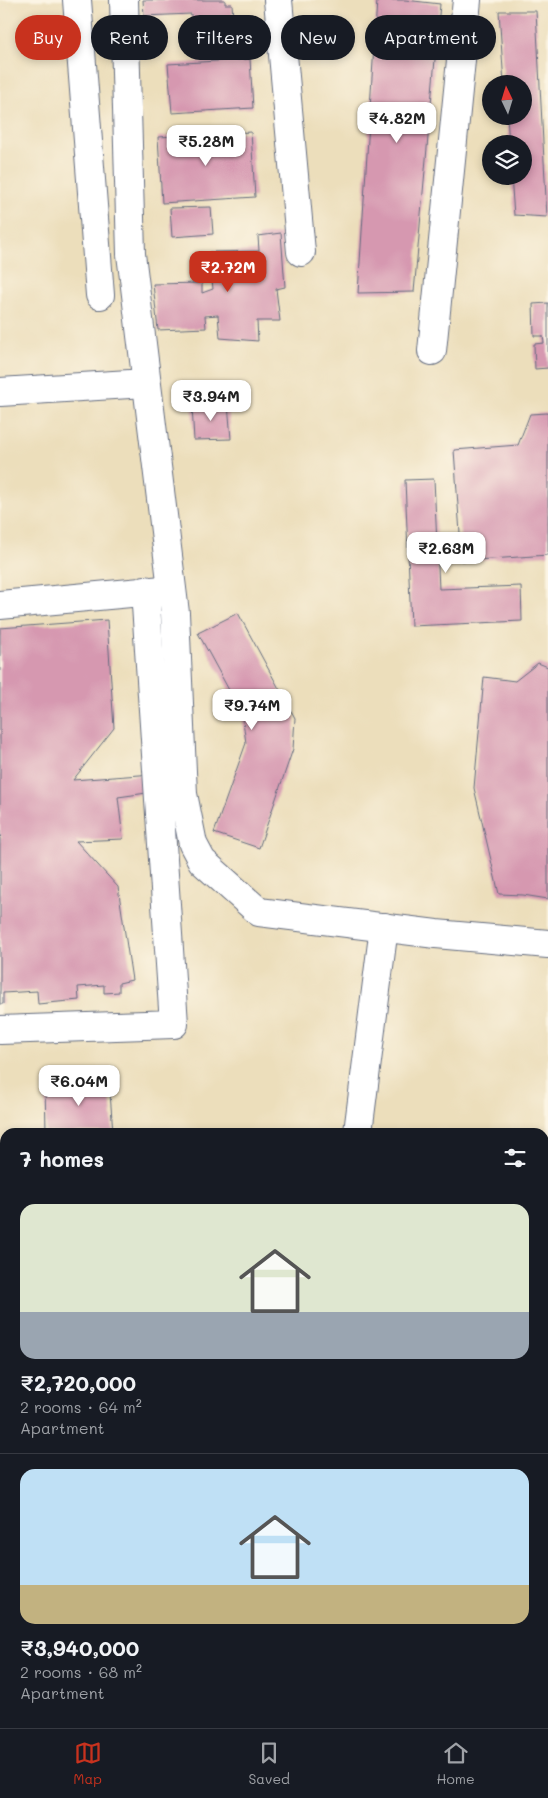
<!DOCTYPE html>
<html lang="en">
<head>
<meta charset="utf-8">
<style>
  :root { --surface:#171b24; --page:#20242c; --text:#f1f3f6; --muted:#9ea1a6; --line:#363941; --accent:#c8321e }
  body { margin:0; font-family:Mali,sans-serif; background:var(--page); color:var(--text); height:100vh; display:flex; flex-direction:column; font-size:19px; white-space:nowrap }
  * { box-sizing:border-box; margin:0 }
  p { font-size:16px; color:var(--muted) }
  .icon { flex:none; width:28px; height:28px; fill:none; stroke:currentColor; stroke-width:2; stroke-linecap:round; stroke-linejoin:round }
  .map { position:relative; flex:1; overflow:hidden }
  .sheet { position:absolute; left:0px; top:1128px; width:549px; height:601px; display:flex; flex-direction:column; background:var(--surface); border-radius:15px 15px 0 0; box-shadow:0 2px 8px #0003 }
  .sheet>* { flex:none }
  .hud { position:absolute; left:15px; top:15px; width:519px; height:45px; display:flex; gap:10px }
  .needle { width:32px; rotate:356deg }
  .fabs { position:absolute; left:482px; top:75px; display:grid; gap:10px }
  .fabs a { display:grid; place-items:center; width:50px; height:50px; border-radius:50%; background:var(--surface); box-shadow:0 2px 8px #0003; font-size:25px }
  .price { position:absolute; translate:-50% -42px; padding:0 11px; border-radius:10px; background:#fff; color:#222; font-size:16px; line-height:32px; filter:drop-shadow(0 1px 2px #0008) }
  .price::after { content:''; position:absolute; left:50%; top:30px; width:15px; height:11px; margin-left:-8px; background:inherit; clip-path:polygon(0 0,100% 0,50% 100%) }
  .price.current { background:var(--accent); color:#fff }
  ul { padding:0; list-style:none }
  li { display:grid; align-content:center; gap:10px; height:265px; padding:0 20px }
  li+li { border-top:1px solid var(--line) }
  li span { display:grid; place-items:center; height:155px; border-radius:15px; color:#555 }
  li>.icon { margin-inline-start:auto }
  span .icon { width:90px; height:90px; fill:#fffc; stroke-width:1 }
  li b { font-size:21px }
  h2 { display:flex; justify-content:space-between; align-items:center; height:60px; padding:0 20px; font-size:21px }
  .chip { padding:0 18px; border-radius:22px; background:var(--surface); box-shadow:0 2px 8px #0003; font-size:18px; line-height:45px }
  .chip.current { background:var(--accent); color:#fff }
  .tabs { display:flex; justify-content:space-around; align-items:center; height:70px; border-top:1px solid var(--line); background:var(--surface); font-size:14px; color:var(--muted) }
  .tabs a { display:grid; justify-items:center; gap:2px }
  .tabs .current { color:var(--accent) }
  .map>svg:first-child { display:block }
  .building { fill:#d698b0 }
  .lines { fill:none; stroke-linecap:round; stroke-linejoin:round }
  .minor-casing { stroke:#646c7f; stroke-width:30 }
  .major-casing { stroke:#646c7f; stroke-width:30 }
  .minor { stroke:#fff; stroke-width:28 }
  .major { stroke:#f9bc8a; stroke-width:28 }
</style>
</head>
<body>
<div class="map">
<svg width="548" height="1728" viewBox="0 0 548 1728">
  <rect width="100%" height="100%" fill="#fcf5e5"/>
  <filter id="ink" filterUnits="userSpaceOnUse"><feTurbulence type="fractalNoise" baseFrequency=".02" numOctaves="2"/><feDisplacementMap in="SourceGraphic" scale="10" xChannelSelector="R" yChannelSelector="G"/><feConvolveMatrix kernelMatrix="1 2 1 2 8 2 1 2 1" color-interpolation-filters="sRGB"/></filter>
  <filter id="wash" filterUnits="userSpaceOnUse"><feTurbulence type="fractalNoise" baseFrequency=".0096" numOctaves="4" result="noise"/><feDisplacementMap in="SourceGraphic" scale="20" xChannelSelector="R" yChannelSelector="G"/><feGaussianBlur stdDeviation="1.12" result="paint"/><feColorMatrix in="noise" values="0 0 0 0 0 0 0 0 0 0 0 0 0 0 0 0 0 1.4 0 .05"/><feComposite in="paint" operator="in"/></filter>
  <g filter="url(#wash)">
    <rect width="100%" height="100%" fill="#ecdebb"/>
    <g id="blocks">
      <!-- building -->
      <g class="building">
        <path d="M143 0H225V4H232L235 45 193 48 191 14 144 16Z"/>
        <path d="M377 0H405L440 4 414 292 358 293Z"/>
        <path d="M499 11H536L547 217 514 215 511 176H524V144H509L507 116H524V84H504Z"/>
        <path d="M250 59 253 108 172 113 168 64Z"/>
        <path d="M251 132 255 197 162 203 158 137Z"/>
        <path d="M211 207 213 234 172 237 170 208Z"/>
        <path d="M281 233 285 287 276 289 280 321H257L258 341 220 338 218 315 205 316 206 328 158 330 153 284 202 283V293L213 289 209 252 259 251 258 236Z"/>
        <path d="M548 303V368L535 369 534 344 544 343 543 336H534L533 304Z"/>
        <path d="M228 404 231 439 194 440 192 406Z"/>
        <path d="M548 413V555L462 561 454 450 518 445 530 414Z"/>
        <path d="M434 479 439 589 521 586 522 621 411 626 405 480Z"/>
        <path d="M238 613 295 718 293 749 259 848 214 833 246 743 242 714 198 633Z"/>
        <path d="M107 620 114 728 73 780 153 774 154 792 118 797 123 839 76 841 118 887 132 980 119 983V992L104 993V985L78 987 79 1000 38 1004 37 991 3 993V1004H0V838L2 836H0V628Z"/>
        <path d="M538 663 548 667V899L523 895 499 894 474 788 484 677 515 681Z"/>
        <path d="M109 1080 113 1132H46L45 1084Z"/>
        <path d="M5 1308V1383L0 1378V1313Z"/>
      </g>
    </g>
  </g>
  <g filter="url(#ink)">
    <use href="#blocks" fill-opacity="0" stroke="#646c7f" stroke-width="1"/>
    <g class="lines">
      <defs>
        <g id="minor">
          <path d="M77 0 100 295"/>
          <path d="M124 0 131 254 175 613 183 794 193 844 202 861 259 912 436 934 548 944"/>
          <path d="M278 0 301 252"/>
          <path d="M432 351 467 0"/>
          <path d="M0 392 146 383"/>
          <path d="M0 605 163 590"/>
          <path d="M0 1030 174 1024 145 590"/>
          <path d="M358 1132 384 927"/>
          <path d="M544 1255H548"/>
        </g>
        <g id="major">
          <path d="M0 1569 5 1575"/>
          <path d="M0 1619 5 1625"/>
          <path d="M94 1724 98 1728"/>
          <path d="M139 1724 143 1728"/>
        </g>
      </defs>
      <!-- minor casing -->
      <use href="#minor" class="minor-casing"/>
      <!-- major casing -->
      <use href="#major" class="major-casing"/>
      <!-- minor -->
      <use href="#minor" class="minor"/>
      <!-- major -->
      <use href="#major" class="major"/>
    </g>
  </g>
</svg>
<div class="fabs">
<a><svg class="needle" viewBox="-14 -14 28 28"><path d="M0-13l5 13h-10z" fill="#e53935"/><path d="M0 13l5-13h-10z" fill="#9ea1a6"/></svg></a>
<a><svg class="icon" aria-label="layers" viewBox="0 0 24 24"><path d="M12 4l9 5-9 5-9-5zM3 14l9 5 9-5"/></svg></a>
</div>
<b class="price" style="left:397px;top:144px">₹4.82M</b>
<b class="price" style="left:206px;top:167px">₹5.28M</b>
<b class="price current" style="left:228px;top:293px">₹2.72M</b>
<b class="price" style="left:211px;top:422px">₹3.94M</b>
<b class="price" style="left:446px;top:574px">₹2.63M</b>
<b class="price" style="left:252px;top:731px">₹9.74M</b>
<b class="price" style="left:79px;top:1107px">₹6.04M</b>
<div class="hud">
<a class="chip current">Buy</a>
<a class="chip">Rent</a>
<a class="chip">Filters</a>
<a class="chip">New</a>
<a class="chip">Apartment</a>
</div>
<section class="sheet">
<h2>7 homes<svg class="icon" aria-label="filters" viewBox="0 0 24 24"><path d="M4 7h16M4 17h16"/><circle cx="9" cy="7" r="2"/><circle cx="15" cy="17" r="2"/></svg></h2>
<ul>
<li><span style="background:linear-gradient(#dfe7d0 70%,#9aa5b1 0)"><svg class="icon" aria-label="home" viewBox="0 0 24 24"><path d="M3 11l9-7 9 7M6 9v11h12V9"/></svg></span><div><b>₹2,720,000</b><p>2 rooms · 64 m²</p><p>Apartment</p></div></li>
<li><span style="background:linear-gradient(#bfe0f5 75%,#c2b280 0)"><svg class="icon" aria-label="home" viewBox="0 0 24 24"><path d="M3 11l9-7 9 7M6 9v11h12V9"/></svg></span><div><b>₹3,940,000</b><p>2 rooms · 68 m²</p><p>Apartment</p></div></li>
</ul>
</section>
</div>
<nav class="tabs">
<a class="current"><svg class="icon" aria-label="map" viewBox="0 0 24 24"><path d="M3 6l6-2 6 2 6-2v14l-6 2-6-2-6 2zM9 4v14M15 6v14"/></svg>Map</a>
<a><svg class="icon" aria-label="saved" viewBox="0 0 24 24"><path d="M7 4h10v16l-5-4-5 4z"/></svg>Saved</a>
<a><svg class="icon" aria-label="home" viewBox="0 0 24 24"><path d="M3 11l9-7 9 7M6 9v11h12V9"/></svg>Home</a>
</nav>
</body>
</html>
